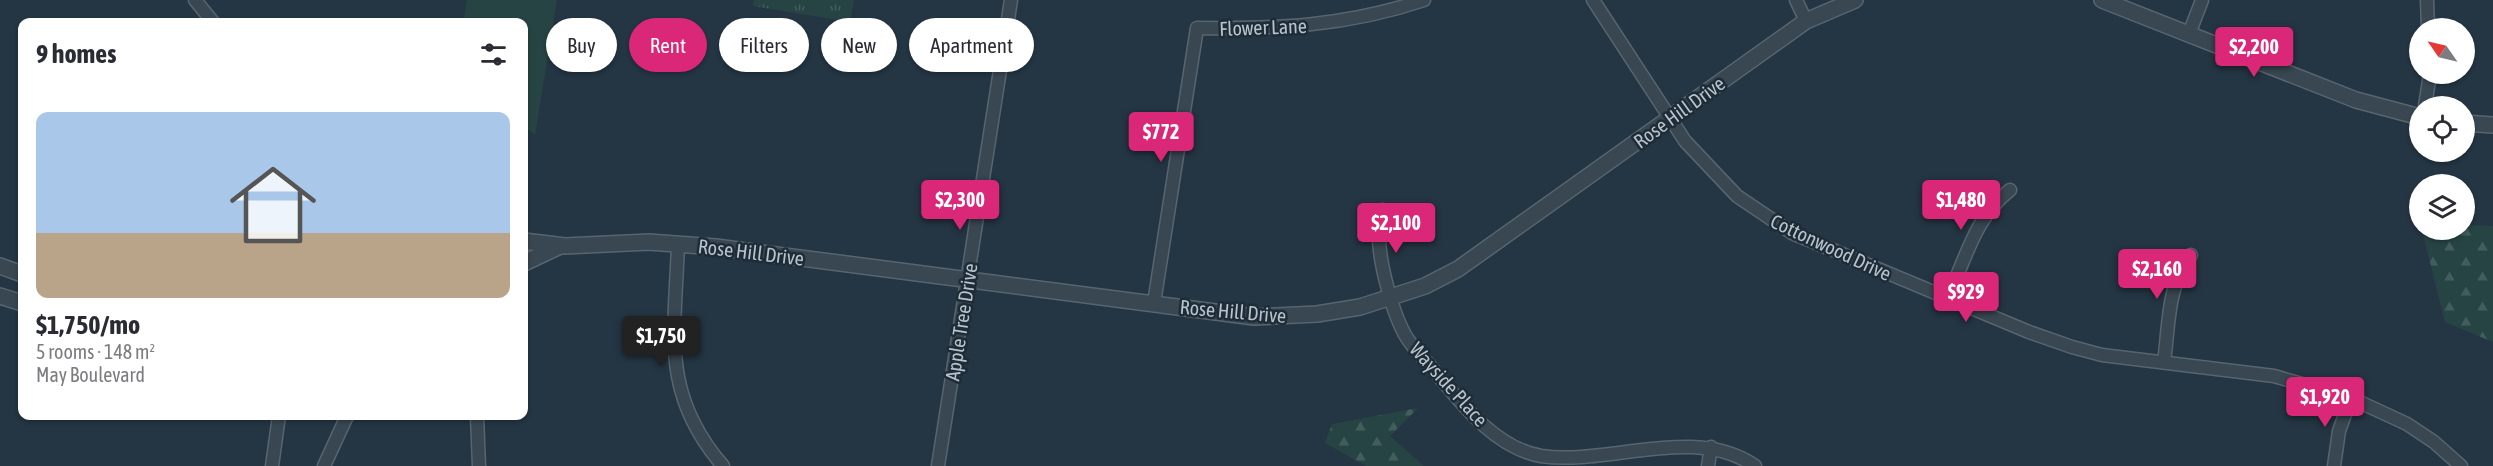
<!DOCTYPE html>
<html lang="en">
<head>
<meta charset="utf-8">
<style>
  :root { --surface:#fff; --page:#f7f7f7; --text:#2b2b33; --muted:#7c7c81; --accent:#db2777 }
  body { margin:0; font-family:"Asap Condensed",sans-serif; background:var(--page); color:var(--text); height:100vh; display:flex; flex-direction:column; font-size:22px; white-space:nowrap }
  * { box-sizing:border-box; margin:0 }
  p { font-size:20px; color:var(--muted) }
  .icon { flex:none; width:33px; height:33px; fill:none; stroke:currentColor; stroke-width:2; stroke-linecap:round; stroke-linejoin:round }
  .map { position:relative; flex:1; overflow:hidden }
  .details { position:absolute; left:18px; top:18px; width:510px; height:402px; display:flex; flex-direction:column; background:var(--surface); border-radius:12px; box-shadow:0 2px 4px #0004 }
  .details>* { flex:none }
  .banner { position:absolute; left:546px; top:18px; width:570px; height:54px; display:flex; gap:12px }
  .needle { width:39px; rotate:304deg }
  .tools { position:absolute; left:2409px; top:18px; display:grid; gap:12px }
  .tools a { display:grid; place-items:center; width:66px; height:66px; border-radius:50%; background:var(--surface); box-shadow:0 2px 4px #0004; font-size:30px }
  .price { position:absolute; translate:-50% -51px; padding:0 14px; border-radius:6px; background:var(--accent); color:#fff; font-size:20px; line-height:39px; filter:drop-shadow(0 2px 3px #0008) }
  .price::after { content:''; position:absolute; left:50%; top:36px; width:18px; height:14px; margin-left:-9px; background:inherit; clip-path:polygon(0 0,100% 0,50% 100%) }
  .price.current { background:#222; color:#fff }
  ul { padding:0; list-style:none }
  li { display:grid; align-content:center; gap:12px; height:318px; padding:0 18px }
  li span { display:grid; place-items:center; height:186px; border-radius:12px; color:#555 }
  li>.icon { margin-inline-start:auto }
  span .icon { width:108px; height:108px; fill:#fffc; stroke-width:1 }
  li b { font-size:26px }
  h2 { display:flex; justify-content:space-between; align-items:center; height:72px; padding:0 18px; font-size:26px }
  .tag { padding:0 21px; border-radius:27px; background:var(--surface); box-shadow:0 2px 4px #0004; font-size:21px; line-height:54px }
  .tag.current { background:var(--accent); color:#fff }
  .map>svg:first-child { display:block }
  .grass { fill:#264443 }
  .forest { fill:url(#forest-firs) }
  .park { fill:url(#park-tufts) }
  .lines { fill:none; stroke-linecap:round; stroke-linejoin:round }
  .minor-casing { stroke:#57656f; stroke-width:15 }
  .tertiary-casing { stroke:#57656f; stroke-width:18 }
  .minor { stroke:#394752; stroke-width:12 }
  .tertiary { stroke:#394752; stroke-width:15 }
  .labels { text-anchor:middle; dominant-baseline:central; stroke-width:5; stroke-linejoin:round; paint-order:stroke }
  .street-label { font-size:20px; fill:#b6c2cc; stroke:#1e2c37 }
</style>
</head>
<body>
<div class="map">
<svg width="2493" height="466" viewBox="0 0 2493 466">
  <defs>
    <pattern id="forest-firs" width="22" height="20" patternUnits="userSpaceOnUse" patternTransform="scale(1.5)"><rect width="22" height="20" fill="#264443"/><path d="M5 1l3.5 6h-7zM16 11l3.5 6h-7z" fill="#435d5d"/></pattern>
    <pattern id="park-tufts" width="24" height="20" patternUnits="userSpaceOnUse" patternTransform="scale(1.5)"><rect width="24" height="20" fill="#264443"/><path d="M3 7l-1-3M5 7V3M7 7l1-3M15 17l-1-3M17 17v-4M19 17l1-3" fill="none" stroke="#435d5d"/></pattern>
  </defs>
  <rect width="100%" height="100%" fill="#243543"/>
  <!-- grass -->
  <path class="grass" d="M467 0H557L535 135 524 127V22H463Z"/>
  <!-- forest -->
  <g class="forest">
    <path d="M2465 225 2493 226V342L2445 322 2422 230H2464Z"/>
    <path d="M1418 408 1390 436 1424 466H1366L1325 443 1332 424Z"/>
  </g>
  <!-- park -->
  <path class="park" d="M754 0H854L850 22 753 6Z"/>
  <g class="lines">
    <defs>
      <g id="minor">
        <path d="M195 0 213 22"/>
        <path d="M1593 0 1685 141 1737 196 1792 233 2029 332 2072 347 2102 355 2274 376 2351 398 2407 424 2434 442 2461 466"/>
        <path d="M1796 0 1806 21"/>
        <path d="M2427 0 2428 28"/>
        <path d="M2189 34 2202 0"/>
        <path d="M2425 106 2430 74"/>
        <path d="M1383 210C1381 219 1378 228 1379 237 1379 262 1393 316 1407 338 1414 349 1424 359 1433 369 1461 403 1495 448 1541 456 1609 466 1694 424 1755 466"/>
        <path d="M678 244C675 333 660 393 723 466"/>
        <path d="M1947 299C1966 259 1974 218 2010 190"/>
        <path d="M1154 303 1197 28C1277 29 1347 26 1424 0"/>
        <path d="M2164 362C2169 326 2167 285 2191 255"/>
        <path d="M477 416 479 466"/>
        <path d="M272 466 279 416"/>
        <path d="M324 466 347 416"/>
        <path d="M938 466 1011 0"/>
        <path d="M1708 466 1711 447"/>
        <path d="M2334 466 2339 431 2351 398"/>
      </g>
      <g id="tertiary">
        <path d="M2102 0 2356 100 2420 117"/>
        <path d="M2464 123 2493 125"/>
        <path d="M524 241 565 246 649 242 716 247 1254 317 1317 314 1360 307 1425 286 1458 269 1806 21 1855 0"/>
        <path d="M524 263 560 246"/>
        <path d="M0 266 22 274"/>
        <path d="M0 296 22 303"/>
      </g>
    </defs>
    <!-- minor casing -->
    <use href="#minor" class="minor-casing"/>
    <!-- tertiary casing -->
    <use href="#tertiary" class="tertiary-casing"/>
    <!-- minor -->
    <use href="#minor" class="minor"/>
    <!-- tertiary -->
    <use href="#tertiary" class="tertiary"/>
  </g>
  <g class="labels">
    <!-- street labels -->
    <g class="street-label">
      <text transform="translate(1263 27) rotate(-2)">Flower Lane</text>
      <text transform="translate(1679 112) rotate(-36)">Rose Hill Drive</text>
      <text transform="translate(1831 247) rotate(25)">Cottonwood Drive</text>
      <text transform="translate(751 252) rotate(7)">Rose Hill Drive</text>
      <text transform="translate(1233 311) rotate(5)">Rose Hill Drive</text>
      <text transform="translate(961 322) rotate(-81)">Apple Tree Drive</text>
      <text transform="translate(1449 384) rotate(48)">Wayside Place</text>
    </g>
  </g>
</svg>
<div class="tools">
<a><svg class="needle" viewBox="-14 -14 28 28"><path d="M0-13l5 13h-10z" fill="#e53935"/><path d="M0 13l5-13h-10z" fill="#7c7c81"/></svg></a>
<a><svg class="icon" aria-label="locate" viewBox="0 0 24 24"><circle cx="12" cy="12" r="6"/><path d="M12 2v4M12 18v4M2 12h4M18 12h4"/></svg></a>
<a><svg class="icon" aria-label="layers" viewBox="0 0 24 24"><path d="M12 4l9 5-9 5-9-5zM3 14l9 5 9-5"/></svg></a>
</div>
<b class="price" style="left:2254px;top:78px">$2,200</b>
<b class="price" style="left:1161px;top:163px">$772</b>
<b class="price" style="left:960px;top:231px">$2,300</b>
<b class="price" style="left:1961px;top:231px">$1,480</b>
<b class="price" style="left:1396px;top:254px">$2,100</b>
<b class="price" style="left:2157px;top:300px">$2,160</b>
<b class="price" style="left:1966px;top:323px">$929</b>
<b class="price current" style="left:661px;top:367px">$1,750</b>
<b class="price" style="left:2325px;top:428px">$1,920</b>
<div class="banner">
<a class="tag">Buy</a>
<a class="tag current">Rent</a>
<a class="tag">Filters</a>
<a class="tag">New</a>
<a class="tag">Apartment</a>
</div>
<section class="details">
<h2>9 homes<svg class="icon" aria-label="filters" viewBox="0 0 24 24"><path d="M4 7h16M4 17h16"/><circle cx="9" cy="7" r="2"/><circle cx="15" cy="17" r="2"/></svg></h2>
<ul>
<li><span style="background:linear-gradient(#a9c7e8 65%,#b9a48a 0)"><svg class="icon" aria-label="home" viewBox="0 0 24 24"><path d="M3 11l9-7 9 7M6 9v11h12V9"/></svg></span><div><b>$1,750/mo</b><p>5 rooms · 148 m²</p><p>May Boulevard</p></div></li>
</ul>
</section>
</div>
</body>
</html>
